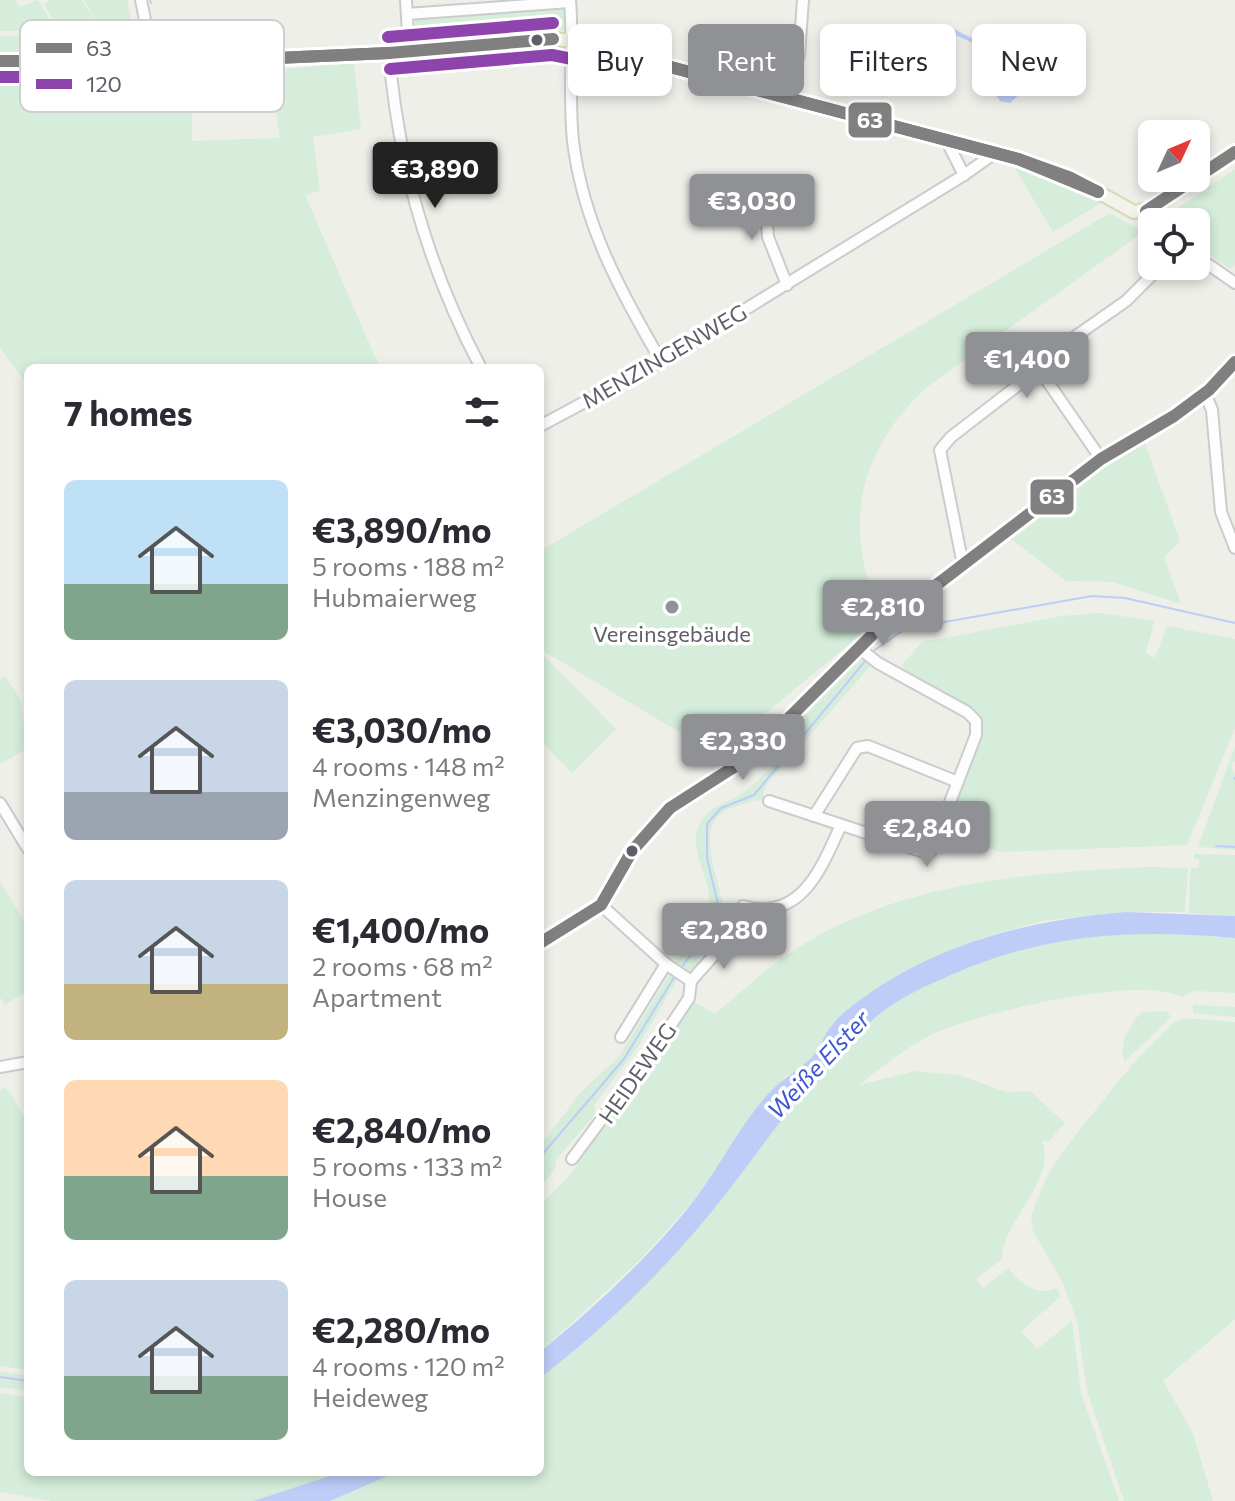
<!DOCTYPE html>
<html lang="en">
<head>
<meta charset="utf-8">
<style>
  :root { --surface:#fff; --page:#f7f7f7; --text:#2b2b33; --muted:#7c7c81; --accent:#909195 }
  body { margin:0; font-family:Commissioner,sans-serif; background:var(--page); color:var(--text); height:100vh; display:flex; flex-direction:column; font-size:30px; white-space:nowrap }
  * { box-sizing:border-box; margin:0 }
  p { font-size:26px; color:var(--muted) }
  .icon { flex:none; width:44px; height:44px; fill:none; stroke:currentColor; stroke-width:2; stroke-linecap:round; stroke-linejoin:round }
  .map { position:relative; flex:1; overflow:hidden }
  .panel { position:absolute; left:24px; top:364px; width:520px; height:1112px; display:flex; flex-direction:column; background:var(--surface); border-radius:12px; box-shadow:0 4px 12px #0003 }
  .panel>* { flex:none }
  .hud { position:absolute; left:568px; top:24px; width:546px; height:72px; display:flex; gap:16px }
  .needle { width:52px; rotate:46deg }
  .controls { position:absolute; left:1138px; top:120px; display:grid; gap:16px }
  .controls a { display:grid; place-items:center; width:72px; height:72px; border-radius:12px; background:var(--surface); box-shadow:0 4px 12px #0003; font-size:40px }
  .price { position:absolute; translate:-50% -68px; padding:0 18px; border-radius:8px; background:var(--accent); color:#fff; font-size:26px; line-height:52px; filter:drop-shadow(0 2px 4px #0008) }
  .price::after { content:''; position:absolute; left:50%; top:48px; width:24px; height:18px; margin-left:-12px; background:inherit; clip-path:polygon(0 0,100% 0,50% 100%) }
  .price.active { background:#222; color:#fff }
  ul { padding:0; list-style:none }
  li { display:flex; align-items:center; gap:24px; height:200px; padding:0 40px }
  li span { display:grid; place-items:center; flex:none; width:224px; height:160px; border-radius:12px; color:#555 }
  li>.icon { margin-inline-start:auto }
  span .icon { width:96px; height:96px; fill:#fffc; stroke-width:1 }
  li b { font-size:34px }
  h2 { display:flex; justify-content:space-between; align-items:center; height:96px; padding:0 40px; font-size:34px }
  .pill { padding:0 28px; border-radius:12px; background:var(--surface); box-shadow:0 4px 12px #0003; font-size:28px; line-height:72px }
  .pill.active { background:var(--accent); color:#fff }
  .map>svg:first-child { display:block }
  .green { fill:#d5edda }
  .water { fill:#becdf8 }
  .lines { fill:none; stroke-linecap:round; stroke-linejoin:round }
  .stream { stroke:#becdf8; stroke-width:2 }
  .minor-casing { stroke:#cbcccb; stroke-width:14 }
  .major-casing { stroke:#d7d9b5; stroke-width:16 }
  .minor { stroke:#fcfdfc; stroke-width:10 }
  .major { stroke:#f2f4e9; stroke-width:12 }
  .bus-1-casing { stroke:#fff; stroke-width:18 }
  .bus-2-casing { stroke:#fff; stroke-width:18 }
  .bus-1 { stroke:#808080; stroke-width:12 }
  .bus-2 { stroke:#8e44ad; stroke-width:12 }
  .bus-dot { fill:#5e5f68; stroke:#fff; stroke-width:3 }
  .poi-dot { fill:#909195; stroke:#fff; stroke-width:3 }
  .labels { text-anchor:middle; dominant-baseline:central; stroke-width:7; stroke-linejoin:round; paint-order:stroke }
  .street-label { font-size:22px; fill:#5e5f68; stroke:#fff }
  .poi-label { font-size:22px; fill:#5e5f68; stroke:#fff }
  .water-label { font-size:24px; font-style:italic; fill:#3e58d0; stroke:#fff }
  .key { fill:#fff; stroke:#cfcfd2; stroke-width:2 }
  .key-label { font-size:22px; fill:#5e5f68 }
  .line-badge { stroke:#fff; stroke-width:3 }
  .badge-label { font-size:22px; text-anchor:middle; font-weight:bold; fill:#fff }
</style>
</head>
<body>
<div class="map">
<svg width="1235" height="1501" viewBox="0 0 1235 1501">
  <rect width="100%" height="100%" fill="#eeefe9"/>
  <!-- green -->
  <g class="green">
    <path d="M0 0H15L19 7 38 0 53 26 49 31H0Z"/>
    <path d="M50 0H82L99 29H58L44 4Z"/>
    <path d="M84 0H127L133 30 101 29Z"/>
    <path d="M567 6 568 30 415 38V18Z"/>
    <path d="M97 33 108 38 114 55 0 57V36Z"/>
    <path d="M354 63 361 129 313 137 320 191 305 195 380 368H28V385L0 348V64L114 68 148 81 171 69 173 72 191 71 192 141 280 138 270 70Z"/>
    <path d="M1010 160 1039 169 1104 201 1053 232Z"/>
    <path d="M1235 169V264L1230 269 1196 246V222H1172V217L1178 208Z"/>
    <path d="M1110 213 1143 232 926 388C856 453 842 530 882 617L744 731 726 713 691 739 540 649V551Z"/>
    <path d="M1144 440 1180 542 1164 557 1181 604 1113 582 1066 581 1010 538 1104 463Z"/>
    <path d="M1101 613 1154 621 1146 653 1155 658 1167 626 1235 639V728L1187 845 1000 852 984 846 942 854 935 849 980 727 909 676 902 665 922 642 1062 616Z"/>
    <path d="M540 652 616 729 572 773 540 740Z"/>
    <path d="M856 656H865L873 663 767 784 763 793 765 801C755 798 744 804 734 807 686 822 724 883 724 915L697 960 702 965 691 973H684L674 963C687 949 702 933 708 913 717 882 685 854 700 823 708 806 730 802 744 792 769 773 789 748 806 723L801 717Z"/>
    <path d="M5 676 20 699 27 749 0 764V679Z"/>
    <path d="M1235 747V761L1231 765 1235 775V850L1198 847Z"/>
    <path d="M1194 854 1235 855V916L1189 913 1190 874 1192 868 1199 867V859L1194 858Z"/>
    <path d="M1150 867 1188 868 1185 912H1126L1042 921 982 938 832 1024 816 1052 800 1070 785 1076 693 1201 641 1259 540 1352V1205L572 1173 618 1102 693 1001 715 1014C741 992 767 968 796 949 902 881 1028 873 1150 867Z"/>
    <path d="M0 881 28 928V990L5 1005 0 997Z"/>
    <path d="M1162 932 1235 938V993L1193 991 1182 997C1140 974 980 1013 935 1033 907 1046 883 1066 859 1085L915 1071 959 1075 1006 1092 1030 1091 1065 1123 1049 1141H1042C1057 1181 1002 1221 1002 1259L976 1279 983 1288 1008 1268C1020 1283 1037 1298 1056 1288L1061 1296 1021 1331 1037 1349 1072 1321 1081 1393 1119 1501H330L397 1472H540V1378C609 1325 671 1264 724 1196 778 1127 826 1046 901 999 943 972 999 950 1047 942 1085 935 1124 935 1162 932Z"/>
    <path d="M670 973 678 978 637 1048 595 1104V1114L556 1160 555 1169 540 1188V1146L582 1091 619 1057Z"/>
    <path d="M1193 1005 1235 1007V1017L1193 1013Z"/>
    <path d="M1166 1011 1171 1017 1125 1061C1117 1045 1131 1023 1142 1012Z"/>
    <path d="M1184 1018 1235 1022V1319L1163 1381 1193 1433 1213 1501H1124L1087 1391 1077 1321 1062 1281 1033 1231 1031 1215 1048 1174 1073 1138 1131 1066 1172 1024Z"/>
    <path d="M6 1087 28 1123V1370L0 1366V1090Z"/>
    <path d="M0 1372 28 1375V1391L0 1387Z"/>
    <path d="M0 1393 28 1397V1472H342L253 1501H52L0 1492Z"/>
  </g>
  <!-- water -->
  <g class="water">
    <path d="M952 28 979 42 990 40 1024 67 1023 91 1010 103 1000 101 993 91 999 74 977 45 958 36 954 38 948 31Z"/>
    <path d="M1126 912 1235 916V938C1133 929 1046 933 951 975 925 986 899 998 877 1016 816 1067 773 1133 725 1195 671 1264 609 1325 540 1378V1352C595 1307 652 1255 695 1199 721 1165 740 1125 768 1094 782 1078 799 1071 813 1056 821 1046 824 1034 832 1025 840 1015 854 1004 864 997 943 941 1032 920 1126 912Z"/>
    <path d="M342 1472H397L330 1501H253Z"/>
  </g>
  <g class="lines">
    <!-- stream -->
    <g class="stream">
      <path d="M150 0 151 3"/>
      <path d="M872 652 905 629 1092 596 1125 598 1235 623"/>
      <path d="M1234 778 1235 779"/>
      <path d="M1216 846 1235 847"/>
      <path d="M680 970 720 913 707 858V824L721 808 754 795 866 660"/>
      <path d="M540 1157 624 1059 675 976"/>
      <path d="M0 1377 28 1381"/>
    </g>
    <defs>
      <g id="minor">
        <path d="M141 0 151 50"/>
        <path d="M406 0 409 50"/>
        <path d="M570 0C574 47 568 94 573 141 583 223 620 291 661 361"/>
        <path d="M407 14 570 2"/>
        <path d="M389 53C398 163 429 270 481 368"/>
        <path d="M785 97 799 55 803 0"/>
        <path d="M946 140 964 175"/>
        <path d="M764 187 768 237 787 285"/>
        <path d="M1147 211 1152 222"/>
        <path d="M1196 256 1235 283"/>
        <path d="M1039 369 1101 459"/>
        <path d="M1205 393 1212 410 1221 512 1235 548"/>
        <path d="M540 426 661 361 964 175 995 153"/>
        <path d="M967 564 961 555 940 450 951 437 1039 369 1043 359 1126 301 1161 266"/>
        <path d="M769 801 924 852 931 851 976 735V721L967 712 878 663 859 648"/>
        <path d="M0 803 28 849"/>
        <path d="M814 816 857 748 868 746 958 782"/>
        <path d="M601 905 666 964 691 981"/>
        <path d="M540 943 601 905 632 851 670 808 751 756 875 632 1101 459 1174 416 1209 390 1235 362"/>
        <path d="M621 1037 666 964"/>
        <path d="M0 1067 28 1062"/>
        <path d="M572 1159 665 1034 689 998 691 981 722 946 743 906C801 922 821 869 841 825"/>
      </g>
      <g id="major">
        <path d="M156 55 157 66 150 76 138 77 129 69V55L139 47C152 47 161 59 180 60"/>
        <path d="M0 61H127"/>
        <path d="M156 68 188 62 389 53 553 39 573 41 1018 159 1087 186 1134 212 1155 207 1235 152"/>
      </g>
    </defs>
    <!-- minor casing -->
    <use href="#minor" class="minor-casing"/>
    <!-- major casing -->
    <use href="#major" class="major-casing"/>
    <!-- minor -->
    <use href="#minor" class="minor"/>
    <!-- major -->
    <use href="#major" class="major"/>
    <defs>
      <g id="bus-1">
        <path d="M143 47 162 58 188 62 156 68 143 78 131 73 127 61 131 52Z"/>
        <path d="M606 50 1018 159"/>
        <path d="M606 50 1018 159"/>
        <path d="M389 53 553 39"/>
        <path d="M0 61H127"/>
        <path d="M188 62 389 53"/>
        <path d="M188 62 389 53"/>
        <path d="M1018 159 1071 178 1098 192"/>
        <path d="M1018 159 1098 192"/>
        <path d="M1146 211 1235 152"/>
        <path d="M540 943 601 905 632 851 670 808 751 756 875 632 1101 459 1174 416 1209 390 1235 362"/>
      </g>
      <g id="bus-2">
        <path d="M388 37 553 23"/>
        <path d="M390 69 552 55 603 65"/>
        <path d="M0 77H127"/>
      </g>
    </defs>
    <!-- bus-1 casing -->
    <use href="#bus-1" class="bus-1-casing"/>
    <!-- bus-2 casing -->
    <use href="#bus-2" class="bus-2-casing"/>
    <!-- bus-1 -->
    <use href="#bus-1" class="bus-1"/>
    <!-- bus-2 -->
    <use href="#bus-2" class="bus-2"/>
  </g>
  <!-- markers -->
  <g class="bus-dot">
    <circle cx="537" cy="40" r="7"/>
    <circle cx="632" cy="851" r="7"/>
  </g>
  <circle class="poi-dot" cx="672" cy="607" r="8"/>
  <g class="labels">
    <!-- street labels -->
    <g class="street-label">
      <text transform="translate(664 356) rotate(-30)">MENZINGENWEG</text>
      <text transform="translate(637 1073) rotate(-55)">HEIDEWEG</text>
    </g>
    <!-- poi labels -->
    <g class="poi-label">
      <text x="672" y="633">Vereinsgebäude</text>
    </g>
    <!-- water labels -->
    <g class="water-label">
      <text transform="translate(818 1064) rotate(-47)">Weiße Elster</text>
    </g>
  </g>
  <!-- legend -->
  <rect x="20" y="20" width="264" height="92" rx="12" class="key"/>
  <rect x="36" y="43" width="36" height="10" fill="#808080"/>
  <rect x="36" y="79" width="36" height="10" fill="#8e44ad"/>
  <g class="key-label">
    <text x="86" y="56">63</text>
    <text x="86" y="92">120</text>
  </g>
  <g class="line-badge">
    <rect x="847" y="101" width="46" height="38" rx="8" fill="#808080"/>
    <rect x="1029" y="478" width="46" height="38" rx="8" fill="#808080"/>
  </g>
  <g class="badge-label">
    <text x="870" y="128">63</text>
    <text x="1052" y="504">63</text>
  </g>
</svg>
<div class="controls">
<a><svg class="needle" viewBox="-14 -14 28 28"><path d="M0-13l5 13h-10z" fill="#e53935"/><path d="M0 13l5-13h-10z" fill="#7c7c81"/></svg></a>
<a><svg class="icon" aria-label="locate" viewBox="0 0 24 24"><circle cx="12" cy="12" r="6"/><path d="M12 2v4M12 18v4M2 12h4M18 12h4"/></svg></a>
</div>
<b class="price active" style="left:435px;top:210px">€3,890</b>
<b class="price" style="left:752px;top:242px">€3,030</b>
<b class="price" style="left:1027px;top:400px">€1,400</b>
<b class="price" style="left:883px;top:648px">€2,810</b>
<b class="price" style="left:743px;top:782px">€2,330</b>
<b class="price" style="left:927px;top:869px">€2,840</b>
<b class="price" style="left:724px;top:971px">€2,280</b>
<div class="hud">
<a class="pill">Buy</a>
<a class="pill active">Rent</a>
<a class="pill">Filters</a>
<a class="pill">New</a>
</div>
<section class="panel">
<h2>7 homes<svg class="icon" aria-label="filters" viewBox="0 0 24 24"><path d="M4 7h16M4 17h16"/><circle cx="9" cy="7" r="2"/><circle cx="15" cy="17" r="2"/></svg></h2>
<ul>
<li><span style="background:linear-gradient(#bfe0f5 65%,#7fa58c 0)"><svg class="icon" aria-label="home" viewBox="0 0 24 24"><path d="M3 11l9-7 9 7M6 9v11h12V9"/></svg></span><div><b>€3,890/mo</b><p>5 rooms · 188 m²</p><p>Hubmaierweg</p></div></li>
<li><span style="background:linear-gradient(#c9d6e8 70%,#9aa5b1 0)"><svg class="icon" aria-label="home" viewBox="0 0 24 24"><path d="M3 11l9-7 9 7M6 9v11h12V9"/></svg></span><div><b>€3,030/mo</b><p>4 rooms · 148 m²</p><p>Menzingenweg</p></div></li>
<li><span style="background:linear-gradient(#c9d6e8 65%,#c2b280 0)"><svg class="icon" aria-label="home" viewBox="0 0 24 24"><path d="M3 11l9-7 9 7M6 9v11h12V9"/></svg></span><div><b>€1,400/mo</b><p>2 rooms · 68 m²</p><p>Apartment</p></div></li>
<li><span style="background:linear-gradient(#ffd9b3 60%,#7fa58c 0)"><svg class="icon" aria-label="home" viewBox="0 0 24 24"><path d="M3 11l9-7 9 7M6 9v11h12V9"/></svg></span><div><b>€2,840/mo</b><p>5 rooms · 133 m²</p><p>House</p></div></li>
<li><span style="background:linear-gradient(#c9d6e8 60%,#7fa58c 0)"><svg class="icon" aria-label="home" viewBox="0 0 24 24"><path d="M3 11l9-7 9 7M6 9v11h12V9"/></svg></span><div><b>€2,280/mo</b><p>4 rooms · 120 m²</p><p>Heideweg</p></div></li>
</ul>
</section>
</div>
</body>
</html>
